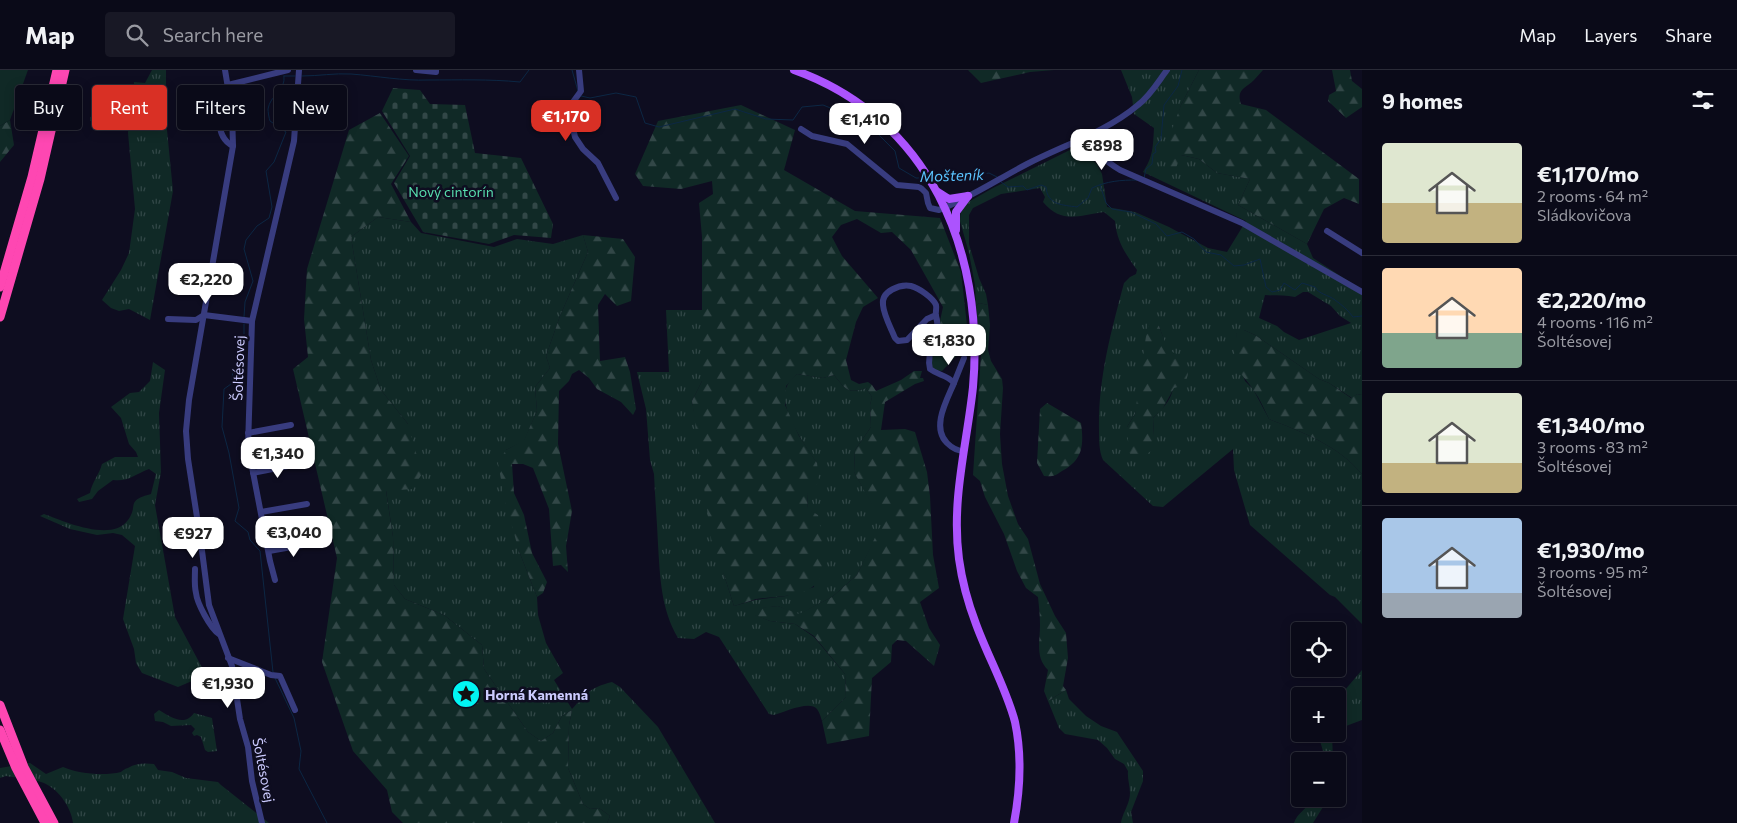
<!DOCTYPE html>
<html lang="en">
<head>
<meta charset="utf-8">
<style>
  :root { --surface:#0a0a18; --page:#181825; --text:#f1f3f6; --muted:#999aa2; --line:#2a2b37; --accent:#d93025 }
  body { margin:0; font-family:Commissioner,sans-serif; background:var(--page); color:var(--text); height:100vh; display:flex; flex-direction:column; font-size:19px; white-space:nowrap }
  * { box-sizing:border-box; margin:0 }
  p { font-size:16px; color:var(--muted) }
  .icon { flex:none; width:28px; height:28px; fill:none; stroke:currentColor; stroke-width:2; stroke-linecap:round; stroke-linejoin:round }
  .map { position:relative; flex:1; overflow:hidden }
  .sheet { display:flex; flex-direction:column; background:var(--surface); width:375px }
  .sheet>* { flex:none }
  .banner { position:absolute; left:15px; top:15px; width:475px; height:45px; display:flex; gap:10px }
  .fabs { position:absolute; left:1291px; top:552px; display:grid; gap:10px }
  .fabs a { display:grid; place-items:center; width:55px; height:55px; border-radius:5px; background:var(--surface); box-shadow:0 2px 12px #0003,0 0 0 1px var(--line); font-size:25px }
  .price { position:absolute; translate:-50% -42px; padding:0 11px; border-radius:10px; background:#fff; color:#222; font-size:16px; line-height:32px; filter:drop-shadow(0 1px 2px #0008) }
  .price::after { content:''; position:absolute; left:50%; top:30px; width:15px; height:11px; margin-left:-8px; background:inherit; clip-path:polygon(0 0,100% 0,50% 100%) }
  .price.current { background:var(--accent); color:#fff }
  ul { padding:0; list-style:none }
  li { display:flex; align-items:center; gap:15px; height:125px; padding:0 20px }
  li+li { border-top:1px solid var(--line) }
  li span { display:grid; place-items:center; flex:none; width:140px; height:100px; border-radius:5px; color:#555 }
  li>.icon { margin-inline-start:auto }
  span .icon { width:60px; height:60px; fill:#fffc; stroke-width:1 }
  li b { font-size:21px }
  h2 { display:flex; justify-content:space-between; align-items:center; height:60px; padding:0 20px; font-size:21px }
  .tag { padding:0 18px; border-radius:5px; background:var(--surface); box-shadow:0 2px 12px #0003,0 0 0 1px var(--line); font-size:18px; line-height:45px }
  .tag.current { background:var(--accent); color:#fff }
  header { display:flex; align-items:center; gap:30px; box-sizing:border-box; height:70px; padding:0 25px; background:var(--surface); border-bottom:1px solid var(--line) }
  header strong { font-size:24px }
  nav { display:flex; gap:28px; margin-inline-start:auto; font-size:18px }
  .search { width:350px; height:45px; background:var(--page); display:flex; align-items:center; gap:12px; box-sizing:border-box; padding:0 18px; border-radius:5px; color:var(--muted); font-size:19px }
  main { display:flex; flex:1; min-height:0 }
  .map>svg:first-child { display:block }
  .grass { fill:url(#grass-tufts); fill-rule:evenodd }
  .forest { fill:url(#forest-firs) }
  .cemetery { fill:url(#cemetery-stones) }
  .green { fill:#102926 }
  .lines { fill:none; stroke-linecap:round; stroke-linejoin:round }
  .stream { stroke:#0c2744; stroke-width:1 }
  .minor { stroke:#383c7f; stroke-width:6 }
  .major { stroke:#ac53fe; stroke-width:8 }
  .highway { stroke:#fe47b2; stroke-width:9 }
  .labels { text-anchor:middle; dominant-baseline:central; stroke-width:5; stroke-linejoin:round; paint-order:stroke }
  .park-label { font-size:14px; fill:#58deae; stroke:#0e0d20 }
  .street-label { font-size:14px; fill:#cccbff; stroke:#0e0d20 }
  .poi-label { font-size:14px; font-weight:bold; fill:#cccbff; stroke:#0e0d20; text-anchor:start }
  .water-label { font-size:15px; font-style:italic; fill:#5ac3fe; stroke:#0e0d20 }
</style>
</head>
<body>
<header>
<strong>Map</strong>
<div class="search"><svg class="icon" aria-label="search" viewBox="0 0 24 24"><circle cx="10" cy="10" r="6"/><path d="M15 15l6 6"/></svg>Search here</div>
<nav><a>Map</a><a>Layers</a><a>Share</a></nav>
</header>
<main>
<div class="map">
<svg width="1362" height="753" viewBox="0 0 1362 753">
  <defs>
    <pattern id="grass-tufts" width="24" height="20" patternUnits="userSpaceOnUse" patternTransform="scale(1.25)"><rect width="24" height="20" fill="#102926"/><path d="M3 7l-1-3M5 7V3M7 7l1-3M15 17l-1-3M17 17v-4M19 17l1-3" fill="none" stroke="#324747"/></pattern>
    <pattern id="forest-firs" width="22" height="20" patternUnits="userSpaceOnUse" patternTransform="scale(1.25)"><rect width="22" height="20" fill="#102926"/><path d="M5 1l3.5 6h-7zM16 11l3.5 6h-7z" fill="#324747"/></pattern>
    <pattern id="cemetery-stones" width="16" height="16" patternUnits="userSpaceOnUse" patternTransform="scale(1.25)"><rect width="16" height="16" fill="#102926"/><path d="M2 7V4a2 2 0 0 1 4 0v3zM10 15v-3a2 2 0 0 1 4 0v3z" fill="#324747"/></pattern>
  </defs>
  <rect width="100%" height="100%" fill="#0e0d20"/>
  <!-- grass -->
  <g class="grass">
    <path d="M152 0H166V50L173 121 150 250 129 239 119 241 111 238 102 230 121 200 129 183 135 139 128 63 129 51 125 47 90 51V47L109 42 113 34 120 28 122 34 134 22V12L145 13Z"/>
    <path d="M1121 0H1199L1181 35 1177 49 1181 85 1199 89 1217 103 1250 109 1238 135 1307 174 1313 188 1362 220V325L1357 324 1352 328 1329 313 1319 309 1255 265 1244 260 1236 264 1238 274 1235 281 1245 311 1253 319 1269 349C1302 362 1338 375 1362 404V554L1335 527 1330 525 1250 455 1234 400 1233 379 1163 437 1153 436 1103 390C1099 381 1099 370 1099 360 1098 309 1111 262 1124 213L1130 207 1136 204 1137 200C1125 183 1117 172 1115 151L1104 142C1078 145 1063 155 1043 132L1045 127 1040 118 1001 124 973 138 969 145V174L979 208 986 224 988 235 979 233 976 236 975 215 969 183 960 151 961 140 965 134 993 118 1078 76 1097 94 1102 104 1107 137 1135 142 1169 157 1208 178 1227 182 1246 151 1143 102C1153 87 1153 77 1154 58L1134 44 1132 27ZM1303 222H1308L1331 236 1340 246 1351 253 1299 270 1284 262 1277 256 1259 248 1265 225C1276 226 1285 225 1295 227ZM1159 256C1164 269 1176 307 1173 319 1171 330 1161 341 1153 348L1154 366 1127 357 1135 344Z"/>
    <path d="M378 147 411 152 421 163 494 177 517 169 553 174 583 165 588 182 560 246 546 286 550 298 535 317 537 341 524 371 506 380 519 481 537 527 538 545 546 573 563 603 554 610 572 639C587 623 589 618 612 612L620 617 658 657 715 753H607L610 746 599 738 590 739 583 734 568 698 569 655 572 640 562 646 553 663 541 671 528 662 484 599 482 575 444 545 405 529 394 515 393 467 386 420 408 354 381 320 371 290 351 167Z"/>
    <path d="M666 240H702V311L692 331 724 505 734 536 755 530 786 526 814 517 818 445 808 440 807 424 817 393C806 377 776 335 787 316 789 311 794 307 797 304L823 308 834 305C845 318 847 325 866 318L872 327 870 335 871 357 855 380 854 402 883 453 857 505 832 527 798 545 778 536 755 539V545L770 551 795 554 814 567 845 604 846 627 822 651C821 648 820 643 817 639 810 630 784 642 774 645L769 644 719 567 706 562 694 569 678 568C661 539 660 507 658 474 657 451 655 427 654 404L650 390 646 339 637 302H669Z"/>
    <path d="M153 292 165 300 159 343 161 402 155 435 175 547 206 605 178 617 142 603 136 593 134 579 123 549 135 476 122 465 113 463 97 465 70 459 40 446 44 444C63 451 112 473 128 450 139 435 125 431 151 424L156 404 149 399C135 404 129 412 113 410L98 421 92 429 79 432 77 429 90 423C92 412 99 405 102 394L115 387H138L136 382 129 374 121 348 111 337 130 323 139 322 150 311Z"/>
    <path d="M1362 600V650L1338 659V628Z"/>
    <path d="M1066 620 1069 629 1086 646 1101 656 1117 662 1143 701V711L1131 742 1133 753H1121C1122 745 1127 738 1129 730 1132 720 1127 711 1128 701L1124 694 1115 689 1107 678 1098 670 1065 664 1059 658 1048 631Z"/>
    <path d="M159 640C171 647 184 657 194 643L212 648 217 681 208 682 205 680 201 667 197 665 194 666 192 663 195 659 191 655 171 656 163 652 155 651 154 644Z"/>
    <path d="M1318 664H1332L1333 691H1323V681Z"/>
    <path d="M30 693 46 704 63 697C78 704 105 706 121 702 122 701 126 698 128 698 136 693 145 693 154 694L158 700 172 702 186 708 218 712 221 715 269 753H73C71 736 57 717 41 712 30 708 17 708 6 706L0 708V698Z"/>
    <path d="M1312 729H1328L1313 753H1294C1297 743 1308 738 1312 729Z"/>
  </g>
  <!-- forest -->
  <g class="forest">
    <path d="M968 0H1054L1030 2 981 13Z"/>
    <path d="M1199 0H1263C1260 3 1257 7 1254 10 1245 19 1236 19 1241 34L1266 40 1359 109V134L1344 128 1324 139 1307 174 1238 135 1250 109 1217 103 1199 89 1181 85 1174 103 1169 98V68L1181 35Z"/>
    <path d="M1332 0H1350L1352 11 1362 19V37L1346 48 1328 31 1329 25 1336 21Z"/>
    <path d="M741 35 795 60 784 100 855 141 940 148 961 202 969 273 942 301 933 300 931 293 943 237 911 180 892 162 881 163 857 149 841 155 832 167 842 186 878 228 863 237 856 252 846 290 851 310 859 314 868 312 872 315 876 321 901 310 914 301H922L920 308H923L924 311 915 314 885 332 881 360 905 359 915 362 927 402 930 426 933 485 939 518 920 532 929 558 940 575 934 596 906 571 897 570 892 575 891 592 872 608 869 666 827 674 822 651 846 627 845 604 814 566 795 554 770 551 754 545 755 538 778 536 799 544 832 527 857 505 882 453 854 402 855 380 871 357 870 335 872 327 866 318C847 325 845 318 834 305L823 308 797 304 786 316 785 335 799 366 817 393 819 412 807 424 808 439 818 445C820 459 826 476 825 491 823 529 785 525 756 529 749 531 742 534 734 536L724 505 712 475 692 331 702 311V167L699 133 713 124 712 111 681 119 643 116 635 104 658 51Z"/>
    <path d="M380 43 409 86 391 114 411 152 378 147 351 167 371 290 381 320 408 354 422 404 412 419 386 421 393 467 394 515 405 529 444 545 482 575 484 599 528 662 541 671 553 663 562 646 572 640 569 655 568 698 583 734 590 739 599 738 610 746 607 753H403L392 742 387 720 353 681 322 592 337 488 293 299 308 287 304 249 307 199 349 60Z"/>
    <path d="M10 50 14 75 0 92V56Z"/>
    <path d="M583 165 623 169 635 187 631 231 617 236 605 224 598 235 600 291 625 287 630 302 636 339 633 345 621 332 597 319 589 308 579 300 572 304 569 311 559 321 558 374 572 441 566 476 568 502 561 495 553 496 549 439 533 398 523 394H512L514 423 524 445 532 483 547 512 543 523 537 527 519 481 505 431 498 393 506 380 524 370 537 341 535 317 550 298 546 286 560 246 588 182Z"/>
    <path d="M979 233 988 235 990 255 988 280 991 291 1002 309 1003 318 1000 364 1002 394 1008 426 1018 454 1028 469 1040 514 1055 546 1066 563 1068 588 1063 616 1066 620 1048 631 1044 621 1048 600C1035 587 1040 572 1040 555 1040 546 1039 536 1038 527L1026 518 1017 501 1004 464 985 427 980 411 973 405 981 285 976 236Z"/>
    <path d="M1150 253H1155L1159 256 1168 280 1183 287 1188 304 1185 315 1174 318 1162 340 1153 348 1154 366 1151 381 1135 392 1129 382 1127 357 1135 344 1147 259Z"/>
    <path d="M1239 260H1244L1255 265 1319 309 1329 313 1351 328 1357 324 1362 325V404C1338 375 1302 362 1269 349 1264 339 1260 329 1254 321 1248 311 1238 303 1235 291 1233 282 1237 273 1236 264Z"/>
    <path d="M1047 333 1081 353C1084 375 1083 390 1062 401 1055 406 1052 407 1044 406L1037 393 1040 339Z"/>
  </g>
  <!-- cemetery -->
  <path class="cemetery" d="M393 18 420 20 430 34 465 35 475 83 521 88 553 154 551 168 514 165 489 174 423 162 394 113 410 86 382 41Z"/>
  <!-- green -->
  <path class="green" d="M0 0H28L10 50 0 56Z"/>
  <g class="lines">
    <!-- stream -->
    <g class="stream">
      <path d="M572 0 578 21"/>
      <path d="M284 6H295"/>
      <path d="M302 6C319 6 334 3 351 4 377 6 403 11 428 10 459 10 489 9 520 12L529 0"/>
      <path d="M581 26 590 28 616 23 636 27 645 53 659 57 735 39 766 49 793 50 802 37 823 35 858 49 873 59 895 81 899 98 916 108H922"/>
      <path d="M931 107 959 102 971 106 989 103 997 107"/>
      <path d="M1144 108 1146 99 1152 94 1153 84 1156 82 1155 77 1161 69 1164 35 1178 16 1182 0"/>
      <path d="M1001 112 1008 117 1023 116 1027 120 1041 115 1046 117C1047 135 1063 135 1077 137L1088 128 1092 118C1107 111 1121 110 1137 110"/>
      <path d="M1100 115 1106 133 1112 139 1131 142 1156 154 1167 166 1182 162 1194 169 1206 182 1221 185 1234 196 1244 195 1260 189 1266 217 1272 222 1280 220 1284 213 1295 220 1302 213 1315 217C1318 224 1329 225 1335 230 1342 235 1348 240 1353 247L1362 246"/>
      <path d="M244 247 245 232 253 211 244 179 246 170 257 156 269 148 272 137 266 101 274 92 286 62 270 51C269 48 268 42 268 39 270 25 286 21 284 6"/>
      <path d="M244 254V284L238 296 233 302 231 314 224 319 222 357 229 383 239 438 235 451 248 462 250 470 260 481 273 602"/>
      <path d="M275 608 294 648 301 681 299 699 327 753"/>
    </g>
    <!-- minor -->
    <g class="minor">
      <path d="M225 0 232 42 233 76 189 330 186 361 188 389 201 473 209 535 232 596 240 649 248 677 252 711 262 753"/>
      <path d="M416 0 436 2V0"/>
      <path d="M579 0 581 21 573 32 572 54 575 67 583 79 598 93 616 128"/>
      <path d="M801 59 812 66 847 74 897 115 919 117 922 119 926 123 928 133 930 138 939 140C970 128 998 109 1027 94 1064 75 1106 62 1138 35 1150 26 1158 12 1167 0"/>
      <path d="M1089 65C1098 84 1102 89 1120 100L1242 153 1362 222"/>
      <path d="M233 76C212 66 219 31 228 15L288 0"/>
      <path d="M1327 161 1362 183"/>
      <path d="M936 245 927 249 907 270 898 271 895 268C891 258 884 246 883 235 881 221 900 214 911 216 919 218 933 228 936 235 937 239 935 243 936 246 942 265 925 280 930 299 939 306 946 304 954 313 947 330 931 357 947 373 952 378 957 381 964 381"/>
      <path d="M168 249 196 250 204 245 252 251"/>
      <path d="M954 313 964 288"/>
      <path d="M248 363 291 355"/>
      <path d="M253 403 298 394"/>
      <path d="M261 442 307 434"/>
      <path d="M269 481 314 473"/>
      <path d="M195 499C195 507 194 515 196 523 197 533 210 558 219 564"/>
      <path d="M275 510 270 491 248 376 252 251 294 71 299 0"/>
      <path d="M228 588 271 605 280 606 295 640"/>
    </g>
    <!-- major -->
    <g class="major">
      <path d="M794 0C929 48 985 181 973 317 967 374 951 430 959 489 962 511 968 533 976 554 988 587 1006 618 1015 652 1022 685 1020 721 1014 753"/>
      <path d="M938 122 949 129 968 126"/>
      <path d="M956 160V142L968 126"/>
    </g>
    <!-- highway -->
    <g class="highway">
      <path d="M0 217 32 107 57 0"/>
      <path d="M0 247 40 109 65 0"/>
      <path d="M0 635 24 697 54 753"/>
      <path d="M0 660 16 698 45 753"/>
    </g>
  </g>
  <!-- icons -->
  <defs>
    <symbol id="sight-disc" viewBox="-11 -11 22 22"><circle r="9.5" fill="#01f5f4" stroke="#0e0d20"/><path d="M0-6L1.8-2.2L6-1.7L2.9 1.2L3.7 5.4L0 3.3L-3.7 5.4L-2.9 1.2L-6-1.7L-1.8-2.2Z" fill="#111"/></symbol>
  </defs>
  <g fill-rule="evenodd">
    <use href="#sight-disc" x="450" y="608" width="32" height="32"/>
  </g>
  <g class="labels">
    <!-- park labels -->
    <g class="park-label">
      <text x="451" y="121">Nový cintorín</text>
    </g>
    <!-- street labels -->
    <g class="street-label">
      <text transform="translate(238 298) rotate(-88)">Šoltésovej</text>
      <text transform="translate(264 700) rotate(79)">Šoltésovej</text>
    </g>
    <!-- poi labels -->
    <g class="poi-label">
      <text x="485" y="624">Horná Kamenná</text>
    </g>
    <!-- water labels -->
    <g class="water-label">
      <text transform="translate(952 105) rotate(-2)">Mošteník</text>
    </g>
  </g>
</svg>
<div class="fabs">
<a><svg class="icon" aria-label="locate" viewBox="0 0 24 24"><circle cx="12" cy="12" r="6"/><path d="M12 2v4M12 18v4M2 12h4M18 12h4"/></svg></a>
<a>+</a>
<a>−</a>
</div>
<b class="price current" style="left:566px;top:72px">€1,170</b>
<b class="price" style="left:865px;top:75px">€1,410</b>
<b class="price" style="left:1102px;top:101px">€898</b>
<b class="price" style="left:206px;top:235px">€2,220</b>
<b class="price" style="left:949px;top:296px">€1,830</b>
<b class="price" style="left:278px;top:409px">€1,340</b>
<b class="price" style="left:294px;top:488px">€3,040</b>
<b class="price" style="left:193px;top:489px">€927</b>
<b class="price" style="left:228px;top:639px">€1,930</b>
<div class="banner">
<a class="tag">Buy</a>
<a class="tag current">Rent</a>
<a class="tag">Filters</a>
<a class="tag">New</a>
</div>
</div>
<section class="sheet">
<h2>9 homes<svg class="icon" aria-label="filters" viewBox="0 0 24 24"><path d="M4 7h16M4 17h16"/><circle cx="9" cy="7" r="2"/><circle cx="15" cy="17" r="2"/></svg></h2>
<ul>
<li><span style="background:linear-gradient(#dfe7d0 60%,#c2b280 0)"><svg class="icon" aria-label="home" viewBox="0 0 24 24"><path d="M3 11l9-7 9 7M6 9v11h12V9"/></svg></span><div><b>€1,170/mo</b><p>2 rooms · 64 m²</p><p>Sládkovičova</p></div></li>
<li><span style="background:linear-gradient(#ffd9b3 65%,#7fa58c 0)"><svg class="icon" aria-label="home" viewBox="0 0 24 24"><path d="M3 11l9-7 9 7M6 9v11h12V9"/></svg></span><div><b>€2,220/mo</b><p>4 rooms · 116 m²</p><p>Šoltésovej</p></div></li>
<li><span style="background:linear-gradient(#dfe7d0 70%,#c2b280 0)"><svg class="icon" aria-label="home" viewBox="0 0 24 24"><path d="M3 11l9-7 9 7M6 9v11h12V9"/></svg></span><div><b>€1,340/mo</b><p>3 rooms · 83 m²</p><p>Šoltésovej</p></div></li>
<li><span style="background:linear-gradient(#a9c7e8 75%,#9aa5b1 0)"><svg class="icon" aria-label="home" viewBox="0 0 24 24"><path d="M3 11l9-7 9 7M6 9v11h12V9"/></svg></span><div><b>€1,930/mo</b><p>3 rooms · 95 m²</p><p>Šoltésovej</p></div></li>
</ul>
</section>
</main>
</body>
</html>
